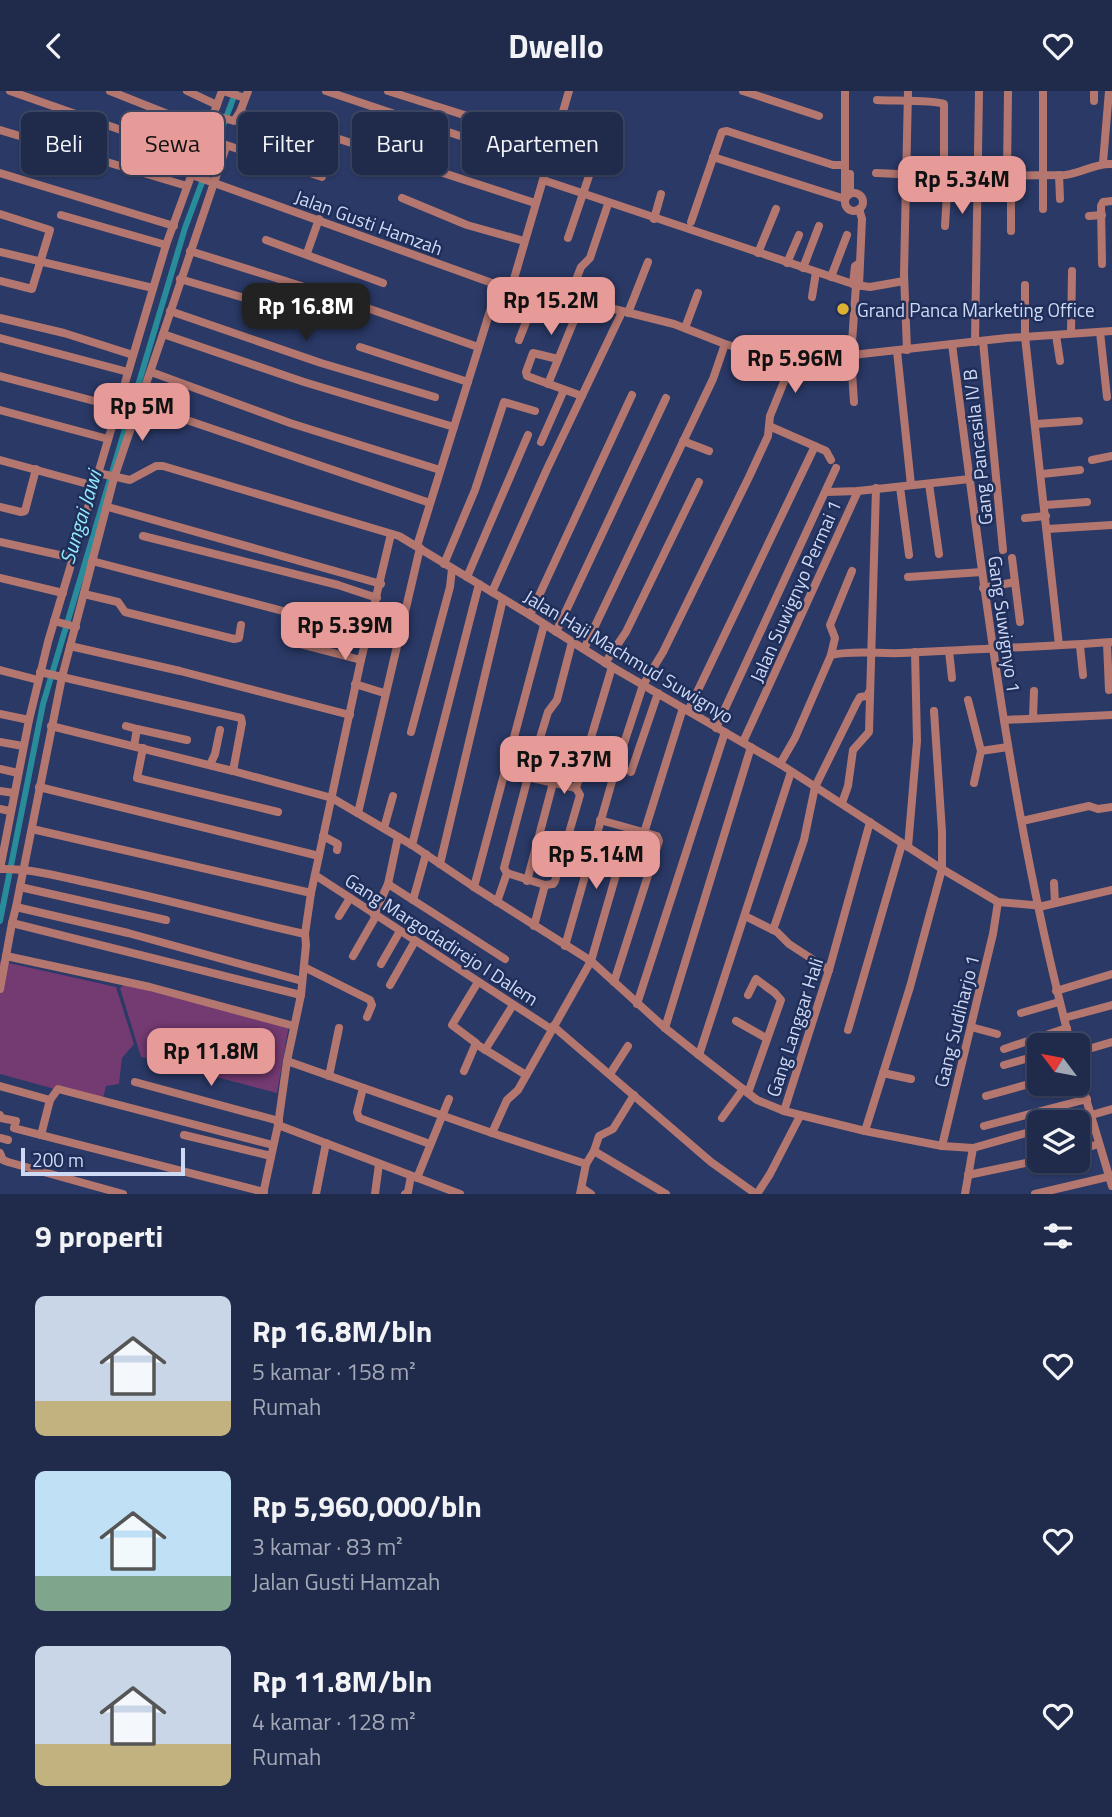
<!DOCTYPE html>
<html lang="id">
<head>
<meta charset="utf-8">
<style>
  :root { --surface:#202b4c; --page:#2d3756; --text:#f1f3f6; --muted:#a2a7b5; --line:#3d4764; --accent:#e69b98 }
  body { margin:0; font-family:"Titillium Web",sans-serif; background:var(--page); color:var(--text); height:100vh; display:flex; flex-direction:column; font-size:26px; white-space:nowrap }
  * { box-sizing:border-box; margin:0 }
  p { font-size:23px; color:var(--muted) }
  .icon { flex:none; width:38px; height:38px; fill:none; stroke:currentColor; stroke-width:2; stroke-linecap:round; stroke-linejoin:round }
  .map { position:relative; height:1103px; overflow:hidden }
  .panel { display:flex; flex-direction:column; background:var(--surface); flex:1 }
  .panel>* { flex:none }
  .guide { position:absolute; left:21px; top:21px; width:700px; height:63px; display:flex; gap:14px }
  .needle { width:46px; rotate:302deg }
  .tools { position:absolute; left:1027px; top:942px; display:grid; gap:14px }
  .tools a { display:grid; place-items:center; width:63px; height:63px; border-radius:10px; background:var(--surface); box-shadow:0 2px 5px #0004,0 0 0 2px var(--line); font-size:35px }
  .scale { position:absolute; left:21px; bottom:18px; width:164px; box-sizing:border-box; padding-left:7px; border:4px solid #ced9f5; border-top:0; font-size:19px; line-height:24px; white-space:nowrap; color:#ced9f5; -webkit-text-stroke:5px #202e5a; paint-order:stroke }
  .price { position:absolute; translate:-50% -60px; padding:0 16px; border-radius:14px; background:var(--accent); color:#111; font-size:23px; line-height:46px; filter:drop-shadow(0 2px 4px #0008) }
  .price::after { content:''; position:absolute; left:50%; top:42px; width:21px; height:16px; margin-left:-10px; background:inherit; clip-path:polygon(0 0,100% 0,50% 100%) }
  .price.on { background:#222; color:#fff }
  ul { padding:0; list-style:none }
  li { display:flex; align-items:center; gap:21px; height:175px; padding:0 35px }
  li span { display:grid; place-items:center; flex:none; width:196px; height:140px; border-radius:10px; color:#555 }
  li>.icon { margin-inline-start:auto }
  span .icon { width:84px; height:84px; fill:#fffc; stroke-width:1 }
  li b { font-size:30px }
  h2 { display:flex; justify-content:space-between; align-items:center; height:84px; padding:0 35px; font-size:30px }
  .tag { padding:0 24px; border-radius:10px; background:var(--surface); box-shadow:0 2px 5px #0004,0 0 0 2px var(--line); font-size:24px; line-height:63px }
  .tag.on { background:var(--accent); color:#111 }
  header { display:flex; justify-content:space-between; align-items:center; height:91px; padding:0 35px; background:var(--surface); font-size:32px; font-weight:700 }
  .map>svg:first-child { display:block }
  .green { fill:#743a72 }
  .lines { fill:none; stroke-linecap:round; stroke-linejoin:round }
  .canal { stroke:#288c9a; stroke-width:6 }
  .minor { stroke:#b4776f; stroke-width:8 }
  .poi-dot { fill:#ddb133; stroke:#202e5a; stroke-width:2.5 }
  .labels { text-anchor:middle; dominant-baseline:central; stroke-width:5; stroke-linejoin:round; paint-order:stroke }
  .street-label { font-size:19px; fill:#ced9f5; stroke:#202e5a }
  .poi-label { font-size:19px; fill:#ced9f5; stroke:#202e5a; text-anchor:start }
  .water-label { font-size:21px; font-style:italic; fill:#92e9f7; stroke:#202e5a }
</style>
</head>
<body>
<header><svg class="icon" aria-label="back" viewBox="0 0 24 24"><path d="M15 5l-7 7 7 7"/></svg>Dwello<svg class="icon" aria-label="heart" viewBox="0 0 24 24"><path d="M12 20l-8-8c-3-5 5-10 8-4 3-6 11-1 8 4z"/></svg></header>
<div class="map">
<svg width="1112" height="1103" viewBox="0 0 1112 1103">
  <rect width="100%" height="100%" fill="#2a3966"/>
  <!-- green -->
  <g class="green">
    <path d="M0 870 116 896 134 953 122 967 119 993 106 995 102 1011 0 983Z"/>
    <path d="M126 892 289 934 277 1002 141 966 120 897Z"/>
  </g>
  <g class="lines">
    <!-- canal -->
    <path class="canal" d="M0 830 43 613 185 137 236 0"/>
    <!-- minor -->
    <g class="minor">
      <path d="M10 0 198 66"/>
      <path d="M110 0 208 39"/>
      <path d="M187 0 217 14"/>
      <path d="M223 0 245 7"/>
      <path d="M326 0 547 74"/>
      <path d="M388 0 553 52"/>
      <path d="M743 0 819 25"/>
      <path d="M877 9C891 10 935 9 944 13V85"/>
      <path d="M1094 10V0"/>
      <path d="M240 21 248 0"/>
      <path d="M213 24 234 30 240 21 284 36 333 46 535 112"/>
      <path d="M560 30 614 48"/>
      <path d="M0 39 187 95"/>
      <path d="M205 47 322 86"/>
      <path d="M713 66 845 108V0"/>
      <path d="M1103 72 1109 0"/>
      <path d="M0 82 174 135"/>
      <path d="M876 82 944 85 1065 84C1082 82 1095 72 1112 73"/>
      <path d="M850 83V102"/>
      <path d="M1007 83 1008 0"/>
      <path d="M192 84 506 197 582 210 674 233 725 253 788 271 823 270 861 263 1007 247 1112 240"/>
      <path d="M1059 84 1060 108"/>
      <path d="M543 89 856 194 870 196 904 190"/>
      <circle cx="854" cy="111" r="9"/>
      <path d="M402 107 467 134 524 150"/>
      <path d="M1043 118V0"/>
      <path d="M0 123 50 139 32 198 0 190"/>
      <path d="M61 124 166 154"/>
      <path d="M1089 125 1102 124"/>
      <path d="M654 128 661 103"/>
      <path d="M691 131 722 41 727 40 833 74H845"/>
      <path d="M945 135 948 85"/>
      <path d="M1011 140V84"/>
      <path d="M568 147 590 82"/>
      <path d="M266 149 383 192"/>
      <path d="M190 160 333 205 478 256"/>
      <path d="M0 161 153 197"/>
      <path d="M307 162 319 128"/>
      <path d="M758 162 776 118"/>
      <path d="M787 172 799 144"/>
      <path d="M1102 173 1101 115 1103 111 1112 110"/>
      <path d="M803 177 819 135"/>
      <path d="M831 186 847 144"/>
      <path d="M180 188 248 208"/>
      <path d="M853 193 855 175 858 173"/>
      <path d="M1025 194V246L1059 554"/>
      <path d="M859 195 862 128 859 118"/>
      <path d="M511 198 569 0"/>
      <path d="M812 206 816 181"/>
      <path d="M569 207 581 176 590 167 607 116"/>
      <path d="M170 220 321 272 435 306"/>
      <path d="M628 222 648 171"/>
      <path d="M0 227 64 242 133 264"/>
      <path d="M685 237 698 202"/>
      <path d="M1100 241 1107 306"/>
      <path d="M1071 242 1072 180"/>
      <path d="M163 243 225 59"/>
      <path d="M1056 244 1060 270"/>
      <path d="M0 247 128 281"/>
      <path d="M519 249 537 203"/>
      <path d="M983 250 1003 459"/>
      <path d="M975 251 979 0"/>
      <path d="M952 253C983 488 1010 725 1071 954"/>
      <path d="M360 256 468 291"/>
      <path d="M907 259 904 183 908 0"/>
      <path d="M897 260 911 394"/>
      <path d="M558 268 533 262 526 281 527 285 582 305"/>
      <path d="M151 281 290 332 440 379"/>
      <path d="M0 285 117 316"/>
      <path d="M548 293 582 210"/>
      <path d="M854 311 851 266 856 194"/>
      <path d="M139 316 175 325 430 412"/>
      <path d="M0 319 108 348"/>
      <path d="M1036 333 1079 330"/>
      <path d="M769 335 826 360 831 369"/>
      <path d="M683 350 709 360"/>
      <path d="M541 351 564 299"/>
      <path d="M0 369 95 395"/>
      <path d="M1092 369 1112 365"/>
      <path d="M98 382 130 389 156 375H163L399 445 530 524 612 576 780 673 942 778 998 811 1043 815 1112 799"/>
      <path d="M1042 383 1080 379"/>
      <path d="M929 393 939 463"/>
      <path d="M900 396 909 464"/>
      <path d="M827 401 858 400 970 388"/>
      <path d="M1045 414 1087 411"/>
      <path d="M0 416 21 421 25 420 36 378"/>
      <path d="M108 416 381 493"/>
      <path d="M1025 427 1046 425"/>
      <path d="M1047 438 1112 434"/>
      <path d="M143 445 338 494 377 507"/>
      <path d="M0 451 73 467"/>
      <path d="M417 455 498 194"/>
      <path d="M1012 467 1020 531"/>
      <path d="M92 470 367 542"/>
      <path d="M444 473 475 399 504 311 535 320"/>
      <path d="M467 486 528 344"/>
      <path d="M908 486 982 481"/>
      <path d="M0 487 63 502"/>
      <path d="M983 497 1015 491"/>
      <path d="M492 501 547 378 622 221"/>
      <path d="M84 503 118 511 125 521 234 548 239 547 241 534"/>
      <path d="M530 524 632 304"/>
      <path d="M54 530 76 536"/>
      <path d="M556 541 666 307"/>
      <path d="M288 550 361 569"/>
      <path d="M1107 552 1109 599"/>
      <path d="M70 555 180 580 350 624"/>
      <path d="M1080 555 1083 584"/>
      <path d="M584 558 713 288 725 253"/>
      <path d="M949 560 952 587"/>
      <path d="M831 564 835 547 830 534 852 480"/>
      <path d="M605 572 626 541 699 391"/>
      <path d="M0 579 38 589"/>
      <path d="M40 581 241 627 242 632 233 680"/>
      <path d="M355 593 384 602"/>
      <path d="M968 609 981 660"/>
      <path d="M688 620 815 355"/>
      <path d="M0 623 29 629"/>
      <path d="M1033 627 1034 600"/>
      <path d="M1004 629 1112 624"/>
      <path d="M51 635 233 680 332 707 412 754 474 796 591 870 665 937 699 964 757 1009 784 1020"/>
      <path d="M126 635 137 638"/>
      <path d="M716 637 836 377"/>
      <path d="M411 641 450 496 452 478"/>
      <path d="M0 651 23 655"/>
      <path d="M743 651 858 400"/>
      <path d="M134 655 137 638 187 649"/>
      <path d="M143 657 137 687 278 721"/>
      <path d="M780 673 795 647 831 564C854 559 879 563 901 562 972 558 1042 556 1112 551"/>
      <path d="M210 674 215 663 220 639"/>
      <path d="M0 678 18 682"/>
      <path d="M631 681 658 602"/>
      <path d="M528 686 576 697"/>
      <path d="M974 692 981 660 1008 656"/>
      <path d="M39 696 319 765"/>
      <path d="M0 700 14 702"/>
      <path d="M842 712 848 695 853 659 869 641 876 397"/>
      <path d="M0 718 10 720"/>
      <path d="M358 722 420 457"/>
      <path d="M600 729 657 745 659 750 614 891"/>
      <path d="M1022 730 1089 715 1098 718 1112 716"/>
      <path d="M870 731 829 879 784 1020 865 1040 942 1055 973 1057 1040 1038"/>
      <path d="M384 737 393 705"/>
      <path d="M32 738 311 802"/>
      <path d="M644 742 683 617"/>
      <path d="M323 745 338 753 337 759"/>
      <path d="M412 754 479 493"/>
      <path d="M908 756 917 650 915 561"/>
      <path d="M440 773 503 508"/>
      <path d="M0 778 29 629 48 551 166 154 222 0"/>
      <path d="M0 778C30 777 61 786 90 792 162 807 233 827 305 843"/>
      <path d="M315 784 551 938"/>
      <path d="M527 790 553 692"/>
      <path d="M1054 792 1055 812"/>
      <path d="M388 793 505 868"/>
      <path d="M545 794 507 782 504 777 528 686 548 621 557 609 572 551"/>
      <path d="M20 796 166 829"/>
      <path d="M474 796 544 534"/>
      <path d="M413 809 426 763"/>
      <path d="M497 811 507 782"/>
      <path d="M16 816 62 586 114 387 163 243 304 291 454 336"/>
      <path d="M374 824 388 793 398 746"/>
      <path d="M339 825 350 807"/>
      <path d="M745 825 777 841 789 853 829 879"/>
      <path d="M534 835 545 794 553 793 555 790 580 704 576 697 612 576"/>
      <path d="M773 839 804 749 815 696 856 613 860 606 867 605 869 601"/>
      <path d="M565 855 615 680 643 594 663 561 749 386 768 345 770 325 792 271"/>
      <path d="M6 865 150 896 294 935"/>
      <path d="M353 865 376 825"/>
      <path d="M381 873 400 840"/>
      <path d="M304 876 370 909 372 914 367 926"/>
      <path d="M390 894 415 850"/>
      <path d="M0 898 12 832"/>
      <path d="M1056 900 1112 883"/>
      <path d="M301 904 12 832 16 816 128 842 302 890"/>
      <path d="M637 913 725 641"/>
      <path d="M1021 922 1059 911"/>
      <path d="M1064 927 1112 914"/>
      <path d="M736 930 766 947"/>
      <path d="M553 935 711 1071 756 1103"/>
      <path d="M971 936 997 943"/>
      <path d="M665 937 751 656"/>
      <path d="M848 939 902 753"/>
      <path d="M476 953 526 984"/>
      <path d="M1004 958 1067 937"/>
      <path d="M485 959 513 914"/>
      <path d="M1078 961 1112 951"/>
      <path d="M699 964 791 681"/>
      <path d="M287 970 492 1042"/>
      <path d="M1004 974 1040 964"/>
      <path d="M464 980 476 952 452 934 478 891"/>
      <path d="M1078 981 1112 1095"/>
      <path d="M883 982 911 988"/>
      <path d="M610 983 628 955"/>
      <path d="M329 985 339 937"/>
      <path d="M135 991 279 1030"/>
      <path d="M0 995 50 1009"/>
      <path d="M363 997 357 1021 359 1027 430 1053"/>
      <path d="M748 1002 781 909 775 902 756 888 748 904"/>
      <path d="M986 1005 1040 990"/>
      <path d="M0 1024 1 1027 16 1030 14 1037 264 1101"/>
      <path d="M722 1027 743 998"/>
      <path d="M1067 1031 1112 1018"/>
      <path d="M278 1034 460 1103"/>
      <path d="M984 1035 1087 1008"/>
      <path d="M865 1040 910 896 942 778V741L934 620"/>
      <path d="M41 1044 50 1009 58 998 273 1054"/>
      <path d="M184 1044 271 1065"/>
      <path d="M0 1047 8 1049"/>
      <path d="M942 1055 993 843 998 811"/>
      <path d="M1078 1059 1099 1053"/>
      <path d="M594 1060 666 1103"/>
      <path d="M0 1062 3 1069 8 1071 123 1103"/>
      <path d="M586 1073 492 1042 507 1009 518 999 591 870 629 739"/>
      <path d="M968 1084 1040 1069"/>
      <path d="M417 1087 449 1008"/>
      <path d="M582 1097 591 1103"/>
      <path d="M263 1103 278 1034 287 970 301 904 306 854 305 843 311 802 361 569 391 443"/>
      <path d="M316 1103 326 1052"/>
      <path d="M375 1103 379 1073"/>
      <path d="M405 1103 408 1101 411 1085"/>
      <path d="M580 1103 586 1073 594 1060 599 1045 613 1038 634 1004"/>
      <path d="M757 1103 770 1083 800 1025"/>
      <path d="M965 1103 973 1057"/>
      <path d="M1035 1103 1112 1085"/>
    </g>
  </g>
  <!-- markers -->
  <circle class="poi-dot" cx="843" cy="218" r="7"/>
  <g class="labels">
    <!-- street labels -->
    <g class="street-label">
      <text transform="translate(369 131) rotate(20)">Jalan Gusti Hamzah</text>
      <text transform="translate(977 356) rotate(-96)">Gang Pancasila IV B</text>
      <text transform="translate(795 500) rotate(-66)">Jalan Suwignyo Permai 1</text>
      <text transform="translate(1005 533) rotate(82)">Gang Suwignyo 1</text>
      <text transform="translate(629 565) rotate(31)">Jalan Haji Machmud Suwignyo</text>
      <text transform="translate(442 848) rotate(33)">Gang Margodadirejo I Dalem</text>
      <text transform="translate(956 930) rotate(-76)">Gang Sudiharjo 1</text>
      <text transform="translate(794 936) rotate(-72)">Gang Langgar Hali</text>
    </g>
    <!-- poi labels -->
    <g class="poi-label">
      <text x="857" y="218">Grand Panca Marketing Office</text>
    </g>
    <!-- water labels -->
    <g class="water-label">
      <text transform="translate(80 426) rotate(-73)">Sungai Jawi</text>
    </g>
  </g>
</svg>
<div class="tools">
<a><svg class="needle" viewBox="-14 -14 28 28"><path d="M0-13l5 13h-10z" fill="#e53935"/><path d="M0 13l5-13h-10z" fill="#a2a7b5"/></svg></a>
<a><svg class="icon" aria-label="layers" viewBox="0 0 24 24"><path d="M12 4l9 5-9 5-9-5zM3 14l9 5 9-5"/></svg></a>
</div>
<div class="scale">200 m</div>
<b class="price" style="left:962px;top:125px">Rp 5.34M</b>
<b class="price" style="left:551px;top:246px">Rp 15.2M</b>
<b class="price on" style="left:306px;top:252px">Rp 16.8M</b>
<b class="price" style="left:795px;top:304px">Rp 5.96M</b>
<b class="price" style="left:142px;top:352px">Rp 5M</b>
<b class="price" style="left:345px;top:571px">Rp 5.39M</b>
<b class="price" style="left:564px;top:705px">Rp 7.37M</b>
<b class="price" style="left:596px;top:800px">Rp 5.14M</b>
<b class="price" style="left:211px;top:997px">Rp 11.8M</b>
<div class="guide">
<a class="tag">Beli</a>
<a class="tag on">Sewa</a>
<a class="tag">Filter</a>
<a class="tag">Baru</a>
<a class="tag">Apartemen</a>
</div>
</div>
<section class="panel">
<h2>9 properti<svg class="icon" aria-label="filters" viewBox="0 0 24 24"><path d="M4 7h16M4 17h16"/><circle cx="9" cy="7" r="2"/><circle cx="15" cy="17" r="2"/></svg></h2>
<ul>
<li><span style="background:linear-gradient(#c9d6e8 75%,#c2b280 0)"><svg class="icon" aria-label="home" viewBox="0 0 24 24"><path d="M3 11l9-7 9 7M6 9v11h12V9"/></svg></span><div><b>Rp 16.8M/bln</b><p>5 kamar · 158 m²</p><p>Rumah</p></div><svg class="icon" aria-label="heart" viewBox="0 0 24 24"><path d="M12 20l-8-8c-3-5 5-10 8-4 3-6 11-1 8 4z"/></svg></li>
<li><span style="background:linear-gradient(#bfe0f5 75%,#7fa58c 0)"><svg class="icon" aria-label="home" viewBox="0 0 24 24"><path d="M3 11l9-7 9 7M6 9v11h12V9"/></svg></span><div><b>Rp 5,960,000/bln</b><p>3 kamar · 83 m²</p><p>Jalan Gusti Hamzah</p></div><svg class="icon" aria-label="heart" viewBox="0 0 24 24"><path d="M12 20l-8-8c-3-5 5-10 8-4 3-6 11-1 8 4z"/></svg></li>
<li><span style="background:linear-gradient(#c9d6e8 70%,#c2b280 0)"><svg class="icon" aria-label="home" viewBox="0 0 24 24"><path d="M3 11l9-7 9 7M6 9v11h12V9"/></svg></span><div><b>Rp 11.8M/bln</b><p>4 kamar · 128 m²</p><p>Rumah</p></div><svg class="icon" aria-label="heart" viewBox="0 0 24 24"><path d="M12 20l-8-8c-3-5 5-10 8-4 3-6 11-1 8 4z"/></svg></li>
</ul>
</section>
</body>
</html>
